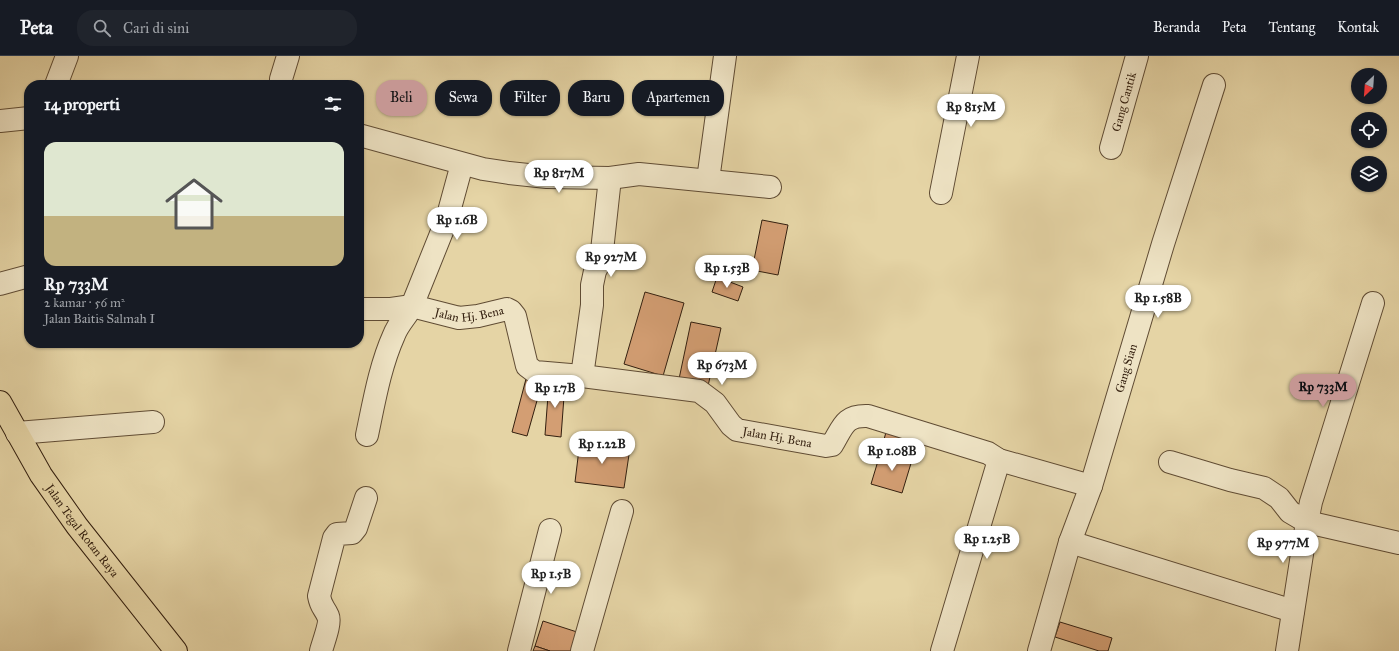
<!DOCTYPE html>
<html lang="id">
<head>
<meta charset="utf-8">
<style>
  :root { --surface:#171b24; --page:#20242c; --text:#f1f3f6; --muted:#9ea1a6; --line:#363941; --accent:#c59692 }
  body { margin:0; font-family:"IM FELL Great Primer",serif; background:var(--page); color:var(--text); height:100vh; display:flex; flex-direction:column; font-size:15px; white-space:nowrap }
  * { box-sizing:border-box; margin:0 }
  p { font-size:13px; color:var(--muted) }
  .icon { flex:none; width:22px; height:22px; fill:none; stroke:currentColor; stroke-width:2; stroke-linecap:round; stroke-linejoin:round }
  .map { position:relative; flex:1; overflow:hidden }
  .panel { position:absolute; left:24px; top:24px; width:340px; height:268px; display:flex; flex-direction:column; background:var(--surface); border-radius:16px; box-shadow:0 1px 3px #0004 }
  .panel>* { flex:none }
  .banner { position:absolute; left:376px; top:24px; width:380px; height:36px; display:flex; gap:8px }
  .needle { width:26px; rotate:205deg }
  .fabs { position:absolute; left:1351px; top:12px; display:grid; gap:8px }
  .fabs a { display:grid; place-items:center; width:36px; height:36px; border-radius:50%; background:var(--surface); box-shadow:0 1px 3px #0004; font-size:20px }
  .price { position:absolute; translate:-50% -34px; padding:0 9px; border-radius:14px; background:#fff; color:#222; font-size:13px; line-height:26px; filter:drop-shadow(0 1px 2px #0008) }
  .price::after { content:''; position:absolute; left:50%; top:24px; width:12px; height:9px; margin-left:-6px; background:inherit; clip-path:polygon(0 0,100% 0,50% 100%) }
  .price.active { background:var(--accent); color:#111 }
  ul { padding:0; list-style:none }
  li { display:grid; align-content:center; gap:8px; height:212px; padding:0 20px }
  li span { display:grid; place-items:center; height:124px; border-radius:12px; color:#555 }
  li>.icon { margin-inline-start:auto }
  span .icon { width:72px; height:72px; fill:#fffc; stroke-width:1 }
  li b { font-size:17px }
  h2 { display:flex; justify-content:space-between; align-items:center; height:48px; padding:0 20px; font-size:17px }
  .tag { padding:0 14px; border-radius:16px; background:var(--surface); box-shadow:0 1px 3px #0004; font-size:14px; line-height:36px }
  .tag.active { background:var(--accent); color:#111 }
  header { display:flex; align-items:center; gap:24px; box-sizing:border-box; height:56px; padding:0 20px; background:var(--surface); border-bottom:1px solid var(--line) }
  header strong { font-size:19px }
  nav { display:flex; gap:22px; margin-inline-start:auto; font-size:14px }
  .search { width:280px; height:36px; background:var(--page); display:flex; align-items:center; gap:10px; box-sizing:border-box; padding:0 14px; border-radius:16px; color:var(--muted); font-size:15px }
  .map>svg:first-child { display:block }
  .building { fill:#d39e73; stroke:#331f0f }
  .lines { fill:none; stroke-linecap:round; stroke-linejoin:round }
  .minor-casing { stroke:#604c34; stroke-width:24 }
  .major-casing { stroke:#331f0f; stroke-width:24 }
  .minor { stroke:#eee3c4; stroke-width:22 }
  .major { stroke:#e5d4a5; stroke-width:22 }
  .labels { text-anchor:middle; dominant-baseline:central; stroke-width:3; stroke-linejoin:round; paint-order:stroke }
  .street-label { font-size:12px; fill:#331f0f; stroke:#eee3c4 }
</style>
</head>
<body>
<header>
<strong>Peta</strong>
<div class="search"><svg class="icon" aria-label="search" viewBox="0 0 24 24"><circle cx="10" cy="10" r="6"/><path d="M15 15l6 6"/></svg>Cari di sini</div>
<nav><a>Beranda</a><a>Peta</a><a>Tentang</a><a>Kontak</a></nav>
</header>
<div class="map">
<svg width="1399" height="595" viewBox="0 0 1399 595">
  <rect width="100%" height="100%" fill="#e5d4a5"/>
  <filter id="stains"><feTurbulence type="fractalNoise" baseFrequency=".005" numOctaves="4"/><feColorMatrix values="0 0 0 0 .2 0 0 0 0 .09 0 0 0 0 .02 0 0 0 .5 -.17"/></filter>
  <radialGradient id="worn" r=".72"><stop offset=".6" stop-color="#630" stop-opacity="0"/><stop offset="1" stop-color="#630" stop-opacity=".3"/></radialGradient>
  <!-- building -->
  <g class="building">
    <path d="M762 164 788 169 778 219 752 214Z"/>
    <path d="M717 221 743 231 738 245 712 236Z"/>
    <path d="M645 236 684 247 663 320 624 308Z"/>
    <path d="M691 266 721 272 708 330 679 323Z"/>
    <path d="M526 323 542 327 527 380 512 376Z"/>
    <path d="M549 326 565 327 561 381 545 379Z"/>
    <path d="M886 376 918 385 912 404 881 395Z"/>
    <path d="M580 385 630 392 624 432 575 426Z"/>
    <path d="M881 395 912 404 902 437 871 428Z"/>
    <path d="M543 565 577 576 571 595H550L535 590Z"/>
    <path d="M1060 566 1112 582 1108 595H1099L1055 581Z"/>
    <path d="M535 590 550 595H533Z"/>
  </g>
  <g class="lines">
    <defs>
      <g id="minor">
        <path d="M56 29 67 0"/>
        <path d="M281 29V23L288 0"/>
        <path d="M0 65 29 62"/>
        <path d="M359 79 483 113 509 117 547 121 610 122 639 118 770 131"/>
        <path id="s1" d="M1111 92 1137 0"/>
        <path d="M708 124 725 0"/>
        <path d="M941 137 968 0"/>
        <path d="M0 228 29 220"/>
        <path id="s2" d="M359 253H391L412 250 459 262 478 260 507 253 511 255 515 260 527 310 535 316 582 320 699 335 715 347 731 369 737 374 826 390 832 389C843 371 844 359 868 360L988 397 999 404 1091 430"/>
        <path d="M582 320 592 249V229L595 215 601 204 610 122"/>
        <path d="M17 377 153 366"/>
        <path d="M367 379C374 346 380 310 394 279 398 268 406 261 412 250L447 163 462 108"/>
        <path d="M1170 406 1230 424 1264 432 1279 442 1290 456 1307 466 1399 487"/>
        <path d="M1070 486 1293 555"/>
        <path d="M321 595C323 587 331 567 328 560 324 551 321 551 319 540L334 482 337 478 352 477 356 472 366 442"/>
        <path d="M519 595 550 474"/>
        <path d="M582 595 622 455"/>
        <path d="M942 595 999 404"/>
        <path id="s3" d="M1039 595 1070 486 1091 430 1163 188 1214 29"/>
        <path d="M1287 595 1307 466 1311 446 1373 247"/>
      </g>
      <g id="major">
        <path id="s4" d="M0 346 41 419 77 470 176 595"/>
      </g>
    </defs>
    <!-- minor casing -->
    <use href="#minor" class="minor-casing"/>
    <!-- major casing -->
    <use href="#major" class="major-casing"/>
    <!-- minor -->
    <use href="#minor" class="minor"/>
    <!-- major -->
    <use href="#major" class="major"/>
  </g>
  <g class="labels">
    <!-- street labels -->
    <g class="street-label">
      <text stroke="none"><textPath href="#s1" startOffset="48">Gang Cantik</textPath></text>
      <text stroke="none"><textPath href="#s2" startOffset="112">Jalan Hj. Bena</textPath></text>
      <text stroke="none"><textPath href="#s3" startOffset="296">Gang Sian</textPath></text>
      <text stroke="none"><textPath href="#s2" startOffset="484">Jalan Hj. Bena</textPath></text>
      <text stroke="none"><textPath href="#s4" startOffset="153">Jalan Tegal Rotan Raya</textPath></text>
    </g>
  </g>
  <rect width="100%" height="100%" filter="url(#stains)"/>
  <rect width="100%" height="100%" fill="url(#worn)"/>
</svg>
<div class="fabs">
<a><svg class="needle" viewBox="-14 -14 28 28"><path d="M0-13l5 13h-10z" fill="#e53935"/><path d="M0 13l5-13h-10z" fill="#9ea1a6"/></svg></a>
<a><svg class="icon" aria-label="locate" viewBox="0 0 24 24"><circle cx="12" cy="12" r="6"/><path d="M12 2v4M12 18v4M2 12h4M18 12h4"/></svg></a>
<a><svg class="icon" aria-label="layers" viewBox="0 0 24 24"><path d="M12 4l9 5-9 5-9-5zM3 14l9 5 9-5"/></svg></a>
</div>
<b class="price" style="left:971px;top:72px">Rp 815M</b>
<b class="price" style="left:559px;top:138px">Rp 817M</b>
<b class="price" style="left:457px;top:185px">Rp 1.6B</b>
<b class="price" style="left:611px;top:222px">Rp 927M</b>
<b class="price" style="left:727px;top:233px">Rp 1.53B</b>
<b class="price" style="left:1158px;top:263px">Rp 1.58B</b>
<b class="price" style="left:722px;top:330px">Rp 673M</b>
<b class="price active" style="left:1323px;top:352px">Rp 733M</b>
<b class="price" style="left:555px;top:353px">Rp 1.7B</b>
<b class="price" style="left:602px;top:409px">Rp 1.22B</b>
<b class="price" style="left:892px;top:416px">Rp 1.08B</b>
<b class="price" style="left:987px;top:504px">Rp 1.25B</b>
<b class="price" style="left:1283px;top:508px">Rp 977M</b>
<b class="price" style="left:551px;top:539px">Rp 1.5B</b>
<div class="banner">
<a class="tag active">Beli</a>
<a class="tag">Sewa</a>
<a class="tag">Filter</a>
<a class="tag">Baru</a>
<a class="tag">Apartemen</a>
</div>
<section class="panel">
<h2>14 properti<svg class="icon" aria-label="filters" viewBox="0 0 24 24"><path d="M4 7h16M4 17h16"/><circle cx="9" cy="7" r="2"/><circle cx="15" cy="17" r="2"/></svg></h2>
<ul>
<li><span style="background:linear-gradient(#dfe7d0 60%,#c2b280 0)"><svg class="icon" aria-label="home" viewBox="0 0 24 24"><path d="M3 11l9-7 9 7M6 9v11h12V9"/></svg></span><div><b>Rp 733M</b><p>2 kamar · 56 m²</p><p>Jalan Baitis Salmah I</p></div></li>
</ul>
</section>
</div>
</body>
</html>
